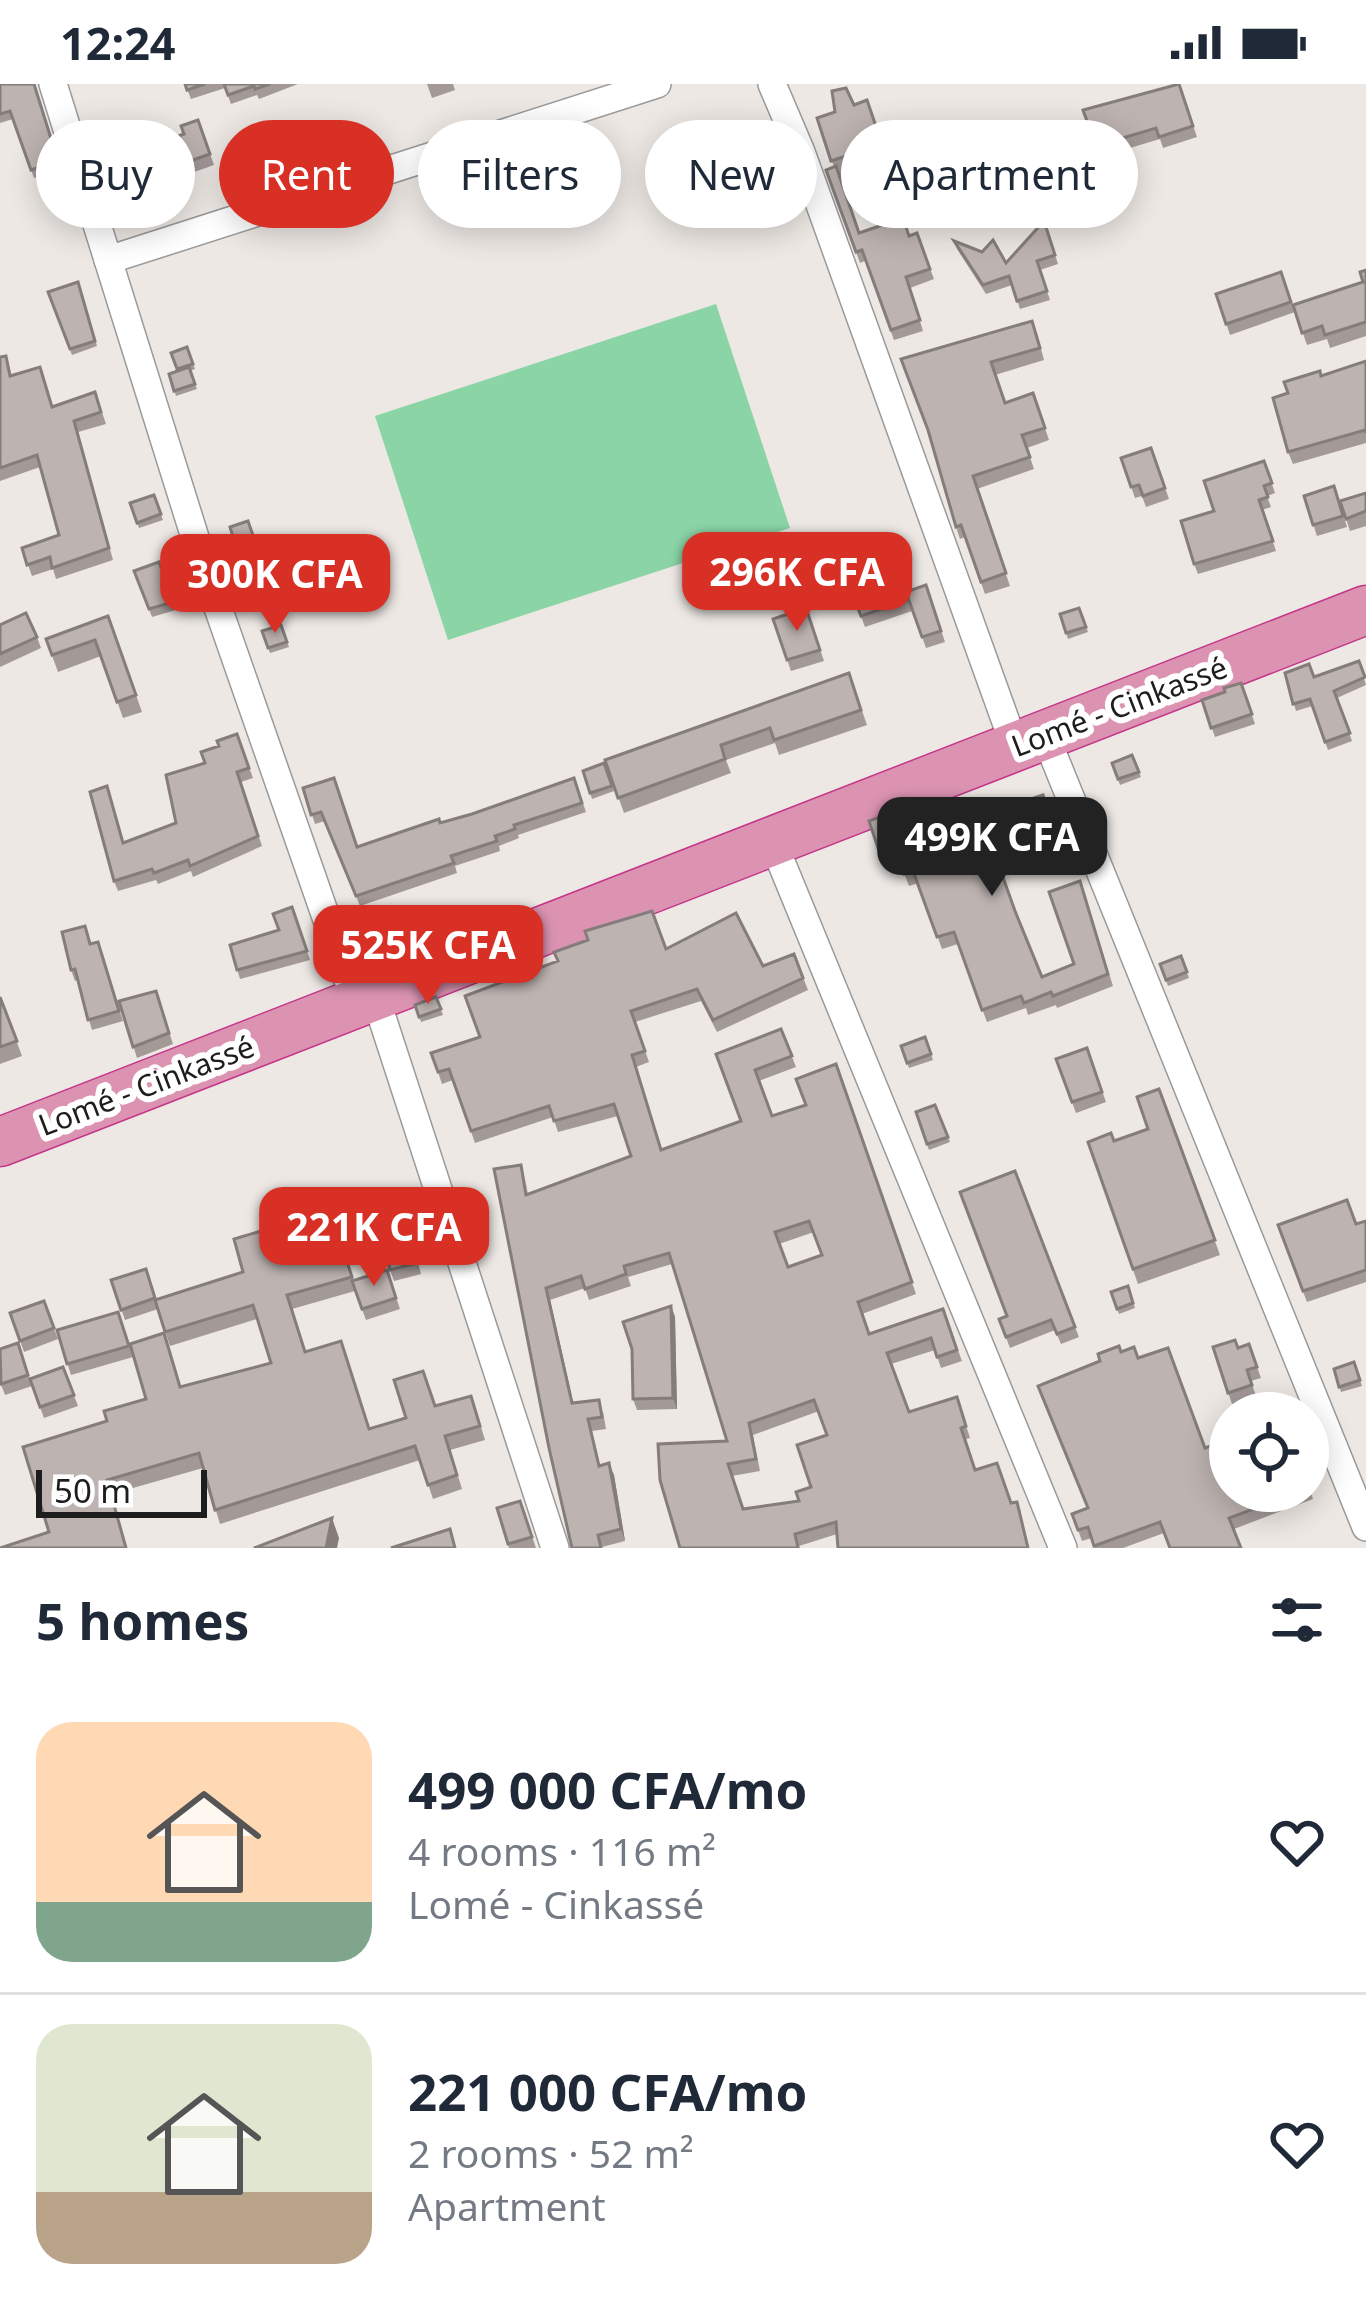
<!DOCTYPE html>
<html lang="en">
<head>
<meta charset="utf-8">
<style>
  :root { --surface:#fff; --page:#f2f2f3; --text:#1f2937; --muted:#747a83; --line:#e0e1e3; --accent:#d93025 }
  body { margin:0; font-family:"Noto Sans",sans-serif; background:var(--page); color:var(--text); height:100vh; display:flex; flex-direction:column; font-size:45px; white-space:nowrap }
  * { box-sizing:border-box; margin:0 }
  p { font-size:39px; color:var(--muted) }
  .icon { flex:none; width:66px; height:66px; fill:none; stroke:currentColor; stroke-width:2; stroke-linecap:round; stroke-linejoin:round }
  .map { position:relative; height:1464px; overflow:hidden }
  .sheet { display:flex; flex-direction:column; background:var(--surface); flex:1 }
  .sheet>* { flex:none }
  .banner { position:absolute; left:36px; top:36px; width:1296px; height:108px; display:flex; gap:24px }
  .buttons { position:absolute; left:1209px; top:1308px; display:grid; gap:24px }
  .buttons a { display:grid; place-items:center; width:120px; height:120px; border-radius:50%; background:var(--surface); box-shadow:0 6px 30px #0003; font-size:60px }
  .scale { position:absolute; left:36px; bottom:30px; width:171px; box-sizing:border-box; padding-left:12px; border:6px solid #1d1d1d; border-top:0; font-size:33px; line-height:42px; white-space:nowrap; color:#1d1d1d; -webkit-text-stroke:9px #fff; paint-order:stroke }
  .price { position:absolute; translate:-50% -102px; padding:0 27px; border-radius:24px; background:var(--accent); color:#fff; font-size:39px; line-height:78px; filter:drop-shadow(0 3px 6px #0008) }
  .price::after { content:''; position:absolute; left:50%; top:72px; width:36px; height:27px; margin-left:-18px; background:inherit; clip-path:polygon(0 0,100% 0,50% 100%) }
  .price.on { background:#222; color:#fff }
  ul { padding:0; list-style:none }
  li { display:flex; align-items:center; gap:36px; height:300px; padding:0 36px }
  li+li { border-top:3px solid var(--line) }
  li span { display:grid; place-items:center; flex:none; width:336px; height:240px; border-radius:36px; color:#555 }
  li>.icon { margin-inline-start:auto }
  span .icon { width:144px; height:144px; fill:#fffc; stroke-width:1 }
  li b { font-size:51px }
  h2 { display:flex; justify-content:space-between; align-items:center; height:144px; padding:0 36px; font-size:51px }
  .pill { padding:0 42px; border-radius:54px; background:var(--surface); box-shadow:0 6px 30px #0003; font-size:42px; line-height:108px }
  .pill.on { background:var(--accent); color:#fff }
  .status { display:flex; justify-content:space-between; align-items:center; height:84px; padding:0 60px; background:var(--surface); direction:ltr }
  .status svg { height:33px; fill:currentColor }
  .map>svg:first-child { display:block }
  .pitch { fill:#8ad4a6 }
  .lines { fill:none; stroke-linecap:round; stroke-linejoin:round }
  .street-casing { stroke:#9a9a9a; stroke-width:30 }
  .highway-casing { stroke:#c53789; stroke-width:51 }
  .street { stroke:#fff; stroke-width:27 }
  .highway { stroke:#dc93b2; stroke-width:48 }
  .wall { fill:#a39a98; fill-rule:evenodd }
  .shaded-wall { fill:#847d7c }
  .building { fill:#bdb3b1; stroke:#847d7c; stroke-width:3; fill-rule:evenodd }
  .labels { text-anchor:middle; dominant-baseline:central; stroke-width:12; stroke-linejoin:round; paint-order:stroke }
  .street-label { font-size:30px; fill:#1d1d1d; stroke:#fff }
</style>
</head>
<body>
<div class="status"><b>12:24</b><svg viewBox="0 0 49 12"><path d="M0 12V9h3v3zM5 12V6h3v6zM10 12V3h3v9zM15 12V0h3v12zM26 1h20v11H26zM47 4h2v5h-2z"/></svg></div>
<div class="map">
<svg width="1366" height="1464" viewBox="0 0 1366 1464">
  <rect width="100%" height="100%" fill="#ede8e4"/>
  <!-- pitch -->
  <path class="pitch" d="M716 220 790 444 448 556 375 332Z"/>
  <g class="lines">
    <defs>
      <g id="street">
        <path d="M53 0 208 495 356 919"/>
        <path d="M772 0 801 68 1015 663"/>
        <path d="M108 176 657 0"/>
        <path d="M1045 651 1366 1443"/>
        <path d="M772 756 1063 1464"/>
        <path d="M375 912 555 1464"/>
      </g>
      <path id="highway" d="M0 1058 1366 526"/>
    </defs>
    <!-- street casing -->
    <use href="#street" class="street-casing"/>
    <!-- highway casing -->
    <use href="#highway" class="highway-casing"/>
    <!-- street -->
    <use href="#street" class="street"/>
    <!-- highway -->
    <use href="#highway" class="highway"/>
  </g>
  <!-- wall -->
  <g class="wall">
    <path d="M0 0 36 5 61 85 34 94 13 35 0 39Z"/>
    <path d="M185 0H298L259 15 257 11 231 20 225 4 191 15Z"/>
    <path d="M427 0H453L455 6 432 14Z"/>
    <path d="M1179 0 1197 53 1163 64 1160 55 1100 73 1083 26Z"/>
    <path d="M867 16 887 75 840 92 859 149 909 152 917 149 934 195 910 204 923 247 894 256 865 177 860 179 856 168 834 83 817 34Z"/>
    <path d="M198 36 214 81 183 92 170 55 184 50Z"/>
    <path d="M162 78 177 125 150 134 148 126 134 131 121 94Z"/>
    <path d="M1044 137 1058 180 1040 186 1050 216 1020 225 1012 201 986 210 957 165 954 157 1006 179Z"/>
    <path d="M1366 186V252L1330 264 1327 255 1307 261 1293 221 1363 198Z"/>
    <path d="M1281 188 1295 228 1230 251 1216 210Z"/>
    <path d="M78 198 97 262 72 271 48 208Z"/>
    <path d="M1037 250 1044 276 995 291 1005 319 1033 309 1049 356 1027 364 1034 385 977 405 1010 502 985 510 965 453 960 455 956 443 929 349 901 275Z"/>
    <path d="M187 263 195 285 190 287 197 305 176 312 169 290 177 287Z"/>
    <path d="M6 272 12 292 53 323 95 308 106 340 78 348 113 476 56 495 53 485 32 492 22 464 59 451 40 383 0 397V273Z"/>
    <path d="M1366 277V359L1293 380 1288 368V309L1321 292Z"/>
    <path d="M1151 364 1169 415 1146 423 1142 412 1135 414 1121 374Z"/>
    <path d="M1264 377 1275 409 1267 412 1271 423 1262 426 1276 467 1198 490 1194 480 1214 427Z"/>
    <path d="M1334 402 1347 443 1317 452 1304 412Z"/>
    <path d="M1366 409V442L1350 447 1340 417Z"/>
    <path d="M154 411 163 436 139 444 130 419Z"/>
    <path d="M248 437 258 465 239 471 230 443Z"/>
    <path d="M134 487 165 494 175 491 186 523 152 533Z"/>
    <path d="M900 494 912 527 865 543 853 511Z"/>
    <path d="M926 501 945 558 926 564 906 508Z"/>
    <path d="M806 524 824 577 791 587 773 535Z"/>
    <path d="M1079 524 1088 548 1068 555 1060 530Z"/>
    <path d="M108 532 142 628 123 634 101 572 58 588 46 555Z"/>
    <path d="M0 541 37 553 41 564 0 583Z"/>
    <path d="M281 541 289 563 270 569 262 547Z"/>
    <path d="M1359 577 1366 601 1337 614 1352 657 1328 666 1312 622 1296 627 1285 589 1314 593Z"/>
    <path d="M849 589 867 641 779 671 775 659 726 676 731 689 624 729 605 676Z"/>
    <path d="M1241 599 1255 640 1215 653 1202 616 1225 608Z"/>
    <path d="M237 650 253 694 241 698 262 762 193 793 191 787 158 800 156 796 118 807 114 797 124 759 176 739 205 679 219 662Z"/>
    <path d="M1132 671 1141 693 1120 701 1112 679Z"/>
    <path d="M604 679 614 707 592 715 583 687Z"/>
    <path d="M574 694 586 728 518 751 519 754 499 762 500 767 455 782 457 789 360 822 325 737 315 740 303 704 358 763 472 730Z"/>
    <path d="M1043 711 1061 761 999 783 1015 827 1042 893 1074 880 1080 797 1113 902 1057 924 1056 921 1028 931 1026 924 987 938 958 860 942 865 918 799 909 802 897 771 883 776 869 737 911 749 980 732Z"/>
    <path d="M292 823 310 876 240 895 230 861 279 846Z"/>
    <path d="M98 858 123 937 92 946 77 896 75 897 71 886 91 860Z"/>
    <path d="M666 865 763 882 794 870 808 906 717 948 701 917 635 938 649 978 636 983 661 1066 741 1037 716 970 781 945 796 983 759 997 772 1032 806 1021 836 980 916 1210 862 1230 869 1250 943 1225 962 1277 941 1284 935 1266 891 1280 909 1328 957 1313 970 1354 966 1355 976 1386 1011 1419 1017 1418 1021 1429 837 1450 799 1462 800 1464H680L727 1357 672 1180 628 1193 631 1202 589 1216 585 1204 550 1216 573 1319 603 1328 606 1345 592 1347 600 1382 614 1391 625 1457 602 1463 572 1464 525 1093 528 1111 631 1072 618 1032 558 1048 553 1033 475 1059 453 996 442 1000 438 988 480 953ZM814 1148 822 1171 788 1183 779 1160ZM819 1327 827 1351 811 1403 799 1417 743 1425 732 1392 760 1387 753 1351Z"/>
    <path d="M1181 872 1189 894 1168 902 1160 880Z"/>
    <path d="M156 907 173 960 137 974 119 917Z"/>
    <path d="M0 913 22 972 0 980Z"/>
    <path d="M436 913 443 931 421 938 415 921Z"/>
    <path d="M925 953 933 976 909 984 901 962Z"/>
    <path d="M1087 964 1106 1018 1076 1029 1056 975Z"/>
    <path d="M1159 1005 1220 1171 1138 1200 1088 1058 1114 1057 1148 1045Z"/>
    <path d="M935 1021 950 1058 929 1066 916 1028Z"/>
    <path d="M1015 1087 1079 1253 1061 1260 1055 1246 1010 1264 999 1235 1006 1232Z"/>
    <path d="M369 1121 382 1160 347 1172 333 1133Z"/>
    <path d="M1366 1137V1198L1307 1218 1278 1141 1356 1140Z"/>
    <path d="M268 1145 278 1177 341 1159 354 1196 387 1186 400 1225 366 1236 355 1207 292 1225 306 1268 370 1345 435 1322 476 1326 485 1356 450 1366 462 1405 433 1415 420 1376 220 1440 203 1384 112 1410 49 1448 107 1337 146 1315 181 1303 271 1279 257 1235 170 1262 158 1225 125 1236 111 1196 156 1215 243 1188Z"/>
    <path d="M412 1155 421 1190 394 1197 390 1186Z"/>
    <path d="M1128 1202 1135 1224 1119 1230 1111 1208Z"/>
    <path d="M44 1217 58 1255 24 1268 10 1229Z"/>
    <path d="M671 1222 675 1233 677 1325 637 1326 633 1315Z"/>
    <path d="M118 1228 133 1273 71 1291 57 1246Z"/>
    <path d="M18 1259 30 1295 63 1283 78 1322 44 1334 32 1302 5 1311 0 1298Z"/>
    <path d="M1249 1260 1261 1294 1251 1297 1256 1312 1232 1320 1213 1263 1238 1264Z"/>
    <path d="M1121 1268 1138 1274 1205 1364 1230 1407H1308V1400L1313 1415 1234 1445 1164 1449 1123 1464H1095L1092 1454 1082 1457 1078 1446 1088 1424Z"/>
    <path d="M1354 1278 1362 1302 1341 1308 1334 1285Z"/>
    <path d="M520 1417 536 1464H509L497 1424Z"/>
  </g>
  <!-- shaded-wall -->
  <g class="shaded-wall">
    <path d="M546 1204 550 1216 576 1331 572 1319Z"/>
    <path d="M671 1222 675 1233 677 1325 673 1314Z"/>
    <path d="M609 1379 614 1391 625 1457 621 1445Z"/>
    <path d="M332 1434 339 1454 337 1464H326Z"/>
  </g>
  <!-- building -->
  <g class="building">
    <path d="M0 0H34L58 77 31 86 10 27 0 30Z"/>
    <path d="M185 0H205L187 6Z"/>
    <path d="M224 0H270L255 5 254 2 228 11Z"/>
    <path d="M1179 0 1193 42 1159 53 1156 44 1096 62 1083 26Z"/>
    <path d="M846 4 854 21 867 16 882 60 831 77 817 34 835 28 832 7Z"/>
    <path d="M198 36 210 70 179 81 170 55 184 50 181 42Z"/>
    <path d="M162 78 175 120 148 128 146 121 132 126 121 94Z"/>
    <path d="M836 82 859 149 903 134 909 152 917 149 930 185 906 193 920 236 891 246 862 166 856 168 826 86Z"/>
    <path d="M1044 137 1055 171 1037 177 1047 207 1017 217 1009 192 983 201 954 157 982 168 993 156 1006 179Z"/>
    <path d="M1366 186V238L1325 251 1322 242 1302 249 1293 221 1363 198 1360 188Z"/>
    <path d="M1281 188 1291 218 1226 240 1216 210Z"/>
    <path d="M78 198 95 257 70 265 48 208Z"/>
    <path d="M1032 237 1040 264 991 278 1005 319 1033 309 1045 344 1022 351 1030 373 973 392 1006 489 981 498 961 441 956 443 928 346 901 275Z"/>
    <path d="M187 263 193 280 177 285 171 269Z"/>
    <path d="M6 272 10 292 40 283 52 323 95 308 101 328 74 337 109 464 52 484 50 473 27 481 22 464 59 451 37 371 0 384V273Z"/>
    <path d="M1366 277V349L1365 346 1288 368 1273 314 1288 309 1284 298 1320 287 1321 292Z"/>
    <path d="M189 283 195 300 174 307 169 290Z"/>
    <path d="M1151 364 1165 404 1143 412 1139 401 1131 403 1121 374Z"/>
    <path d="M1264 377 1272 399 1264 402 1268 413 1259 416 1273 457 1194 480 1181 437 1214 427 1204 397Z"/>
    <path d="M1334 402 1343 432 1313 441 1304 412Z"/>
    <path d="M1366 409V427L1346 435 1340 417Z"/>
    <path d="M154 411 161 430 137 439 130 419Z"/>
    <path d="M248 437 256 460 237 466 230 443Z"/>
    <path d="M159 478 165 494 175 491 183 515 149 525 134 487Z"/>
    <path d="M900 494 908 516 861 532 853 511Z"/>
    <path d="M926 501 941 547 922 553 906 508Z"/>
    <path d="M806 524 820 566 787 576 773 535Z"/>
    <path d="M1079 524 1086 543 1066 549 1060 530Z"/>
    <path d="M26 529 37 553 0 570V541Z"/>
    <path d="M108 532 136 611 117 618 95 556 52 571 46 555Z"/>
    <path d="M281 541 287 558 268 564 262 547Z"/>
    <path d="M1359 577 1365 593 1334 607 1350 649 1325 658 1310 615 1293 620 1285 589 1309 580 1314 593Z"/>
    <path d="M849 589 861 626 774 656 770 644 721 661 725 675 618 714 605 676Z"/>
    <path d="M1241 599 1252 630 1211 644 1202 616 1225 608 1224 604Z"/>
    <path d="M237 650 249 684 237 688 258 752 190 782 188 776 154 789 152 785 114 797 90 708 107 702 123 759 176 739 166 691 205 679 201 668 219 662 217 657Z"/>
    <path d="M1132 671 1139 688 1118 695 1112 679Z"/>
    <path d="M604 679 612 702 590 709 583 687Z"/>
    <path d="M334 694 357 763 439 735 440 739 472 730 574 694 582 719 514 741 515 745 495 752 497 757 451 772 454 779 356 812 321 728 311 731 303 704Z"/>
    <path d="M1043 711 1057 749 995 771 1015 827 1042 893 1074 880 1049 808 1080 797 1108 890 1053 912 1051 908 1024 919 1021 912 982 926 954 848 937 853 913 787 904 790 893 759 878 764 869 737 902 725 911 749 978 726 980 732Z"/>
    <path d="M292 823 307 867 237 886 230 861 279 846 273 830Z"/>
    <path d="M652 827 666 865 736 829 763 882 794 870 803 894 713 936 697 905 631 927 645 967 632 971 661 1066 741 1037 716 970 781 945 792 972 755 986 772 1032 806 1021 796 995 836 980 912 1198 858 1218 869 1250 943 1225 957 1266 937 1273 931 1254 887 1269 909 1328 957 1313 966 1342 961 1344 975 1386 997 1379 1011 1419 1017 1418 1028 1464H838L836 1438 795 1450 798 1464H680L660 1396 658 1360 727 1357 669 1169 624 1182 626 1190 585 1205 581 1192 546 1204 572 1319 599 1316 602 1333 588 1335 599 1382 609 1379 621 1445 598 1451 601 1464H572L549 1364 494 1085 521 1081 526 1111 631 1072 614 1020 554 1037 549 1022 471 1047 449 985 438 988 431 969 480 953 465 912 558 877 554 868 588 856 585 847ZM809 1137 822 1171 788 1183 775 1148ZM814 1316 827 1351 797 1361 811 1403 796 1408 799 1417 743 1425 728 1380 756 1375 749 1339Z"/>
    <path d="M85 842 90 860 98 858 119 927 88 936 75 885 71 886 62 848Z"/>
    <path d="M1181 872 1187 888 1166 896 1160 880Z"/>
    <path d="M156 907 169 949 133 963 119 917Z"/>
    <path d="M0 913 17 957 0 963Z"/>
    <path d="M436 913 441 925 419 933 415 921Z"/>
    <path d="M925 953 931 970 907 979 901 962Z"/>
    <path d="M1087 964 1102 1008 1072 1018 1056 975Z"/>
    <path d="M1159 1005 1215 1156 1133 1185 1088 1058 1111 1049 1114 1057 1148 1045 1137 1013Z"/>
    <path d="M935 1021 948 1053 927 1060 916 1028Z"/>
    <path d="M1015 1087 1075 1243 1057 1250 1051 1236 1006 1253 999 1235 1007 1232 960 1108Z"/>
    <path d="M1347 1116 1356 1140 1366 1137V1186L1303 1207 1278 1141Z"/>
    <path d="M369 1121 379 1149 343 1161 333 1133Z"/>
    <path d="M268 1145 277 1177 341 1159 352 1193 287 1211 305 1268 341 1257 369 1345 406 1334 394 1296 423 1287 435 1322 471 1312 480 1342 445 1352 457 1391 428 1401 415 1362 215 1426 199 1369 107 1396 126 1464H0L49 1448 23 1363 107 1337 104 1327 146 1315 130 1260 164 1249 180 1303 271 1279 253 1221 165 1248 155 1216 243 1188 234 1155Z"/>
    <path d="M408 1145 417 1179 390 1186 381 1151Z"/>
    <path d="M146 1185 155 1214 121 1226 111 1196Z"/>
    <path d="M387 1186 396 1214 362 1225 352 1197Z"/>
    <path d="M1128 1202 1133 1219 1117 1225 1111 1208Z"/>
    <path d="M44 1217 54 1244 20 1257 10 1229Z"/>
    <path d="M671 1222 673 1314 633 1315 632 1265 623 1238Z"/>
    <path d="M118 1228 129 1262 67 1280 57 1246Z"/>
    <path d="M1235 1256 1238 1264 1249 1260 1257 1283 1247 1286 1252 1301 1228 1309 1213 1263Z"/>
    <path d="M18 1259 28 1291 1 1300 0 1265Z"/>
    <path d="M1119 1262 1121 1268 1134 1263 1138 1274 1168 1264 1205 1364 1230 1355V1407H1302L1229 1434 1241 1464H1170L1160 1438 1094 1462 1088 1443 1078 1446 1072 1430 1088 1424 1038 1302 1100 1277 1098 1270Z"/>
    <path d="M1354 1278 1360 1296 1339 1303 1334 1285Z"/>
    <path d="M63 1283 74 1311 40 1323 30 1295Z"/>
    <path d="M520 1417 532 1453 508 1460 497 1424Z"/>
    <path d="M332 1434 326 1464H254Z"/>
    <path d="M450 1445 455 1464H391Z"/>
  </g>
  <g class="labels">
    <!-- street labels -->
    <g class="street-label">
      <text transform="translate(1119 622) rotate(-21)">Lomé - Cinkassé</text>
      <text transform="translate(146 1001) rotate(-21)">Lomé - Cinkassé</text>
    </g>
  </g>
</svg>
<div class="buttons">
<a><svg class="icon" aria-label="locate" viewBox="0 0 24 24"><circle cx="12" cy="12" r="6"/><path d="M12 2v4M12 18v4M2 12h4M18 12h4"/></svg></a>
</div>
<div class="scale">50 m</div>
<b class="price" style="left:797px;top:550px">296K CFA</b>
<b class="price" style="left:275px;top:552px">300K CFA</b>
<b class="price on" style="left:992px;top:815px">499K CFA</b>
<b class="price" style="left:428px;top:923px">525K CFA</b>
<b class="price" style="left:374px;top:1205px">221K CFA</b>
<div class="banner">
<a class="pill">Buy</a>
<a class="pill on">Rent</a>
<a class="pill">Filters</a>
<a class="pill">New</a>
<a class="pill">Apartment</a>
</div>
</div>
<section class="sheet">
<h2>5 homes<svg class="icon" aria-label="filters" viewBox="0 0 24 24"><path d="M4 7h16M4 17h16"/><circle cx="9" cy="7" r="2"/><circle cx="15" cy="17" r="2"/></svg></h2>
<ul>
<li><span style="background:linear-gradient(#ffd9b3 75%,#7fa58c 0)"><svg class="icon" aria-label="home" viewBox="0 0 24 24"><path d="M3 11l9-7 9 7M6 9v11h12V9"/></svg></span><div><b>499 000 CFA/mo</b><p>4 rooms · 116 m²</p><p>Lomé - Cinkassé</p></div><svg class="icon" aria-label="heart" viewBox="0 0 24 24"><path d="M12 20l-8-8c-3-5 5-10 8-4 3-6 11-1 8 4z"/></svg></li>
<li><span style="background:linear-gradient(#dfe7d0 70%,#b9a48a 0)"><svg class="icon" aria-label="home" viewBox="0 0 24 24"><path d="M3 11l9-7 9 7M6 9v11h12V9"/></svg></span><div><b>221 000 CFA/mo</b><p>2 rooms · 52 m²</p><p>Apartment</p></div><svg class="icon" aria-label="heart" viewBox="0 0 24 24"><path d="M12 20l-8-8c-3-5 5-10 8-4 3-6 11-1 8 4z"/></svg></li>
</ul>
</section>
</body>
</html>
